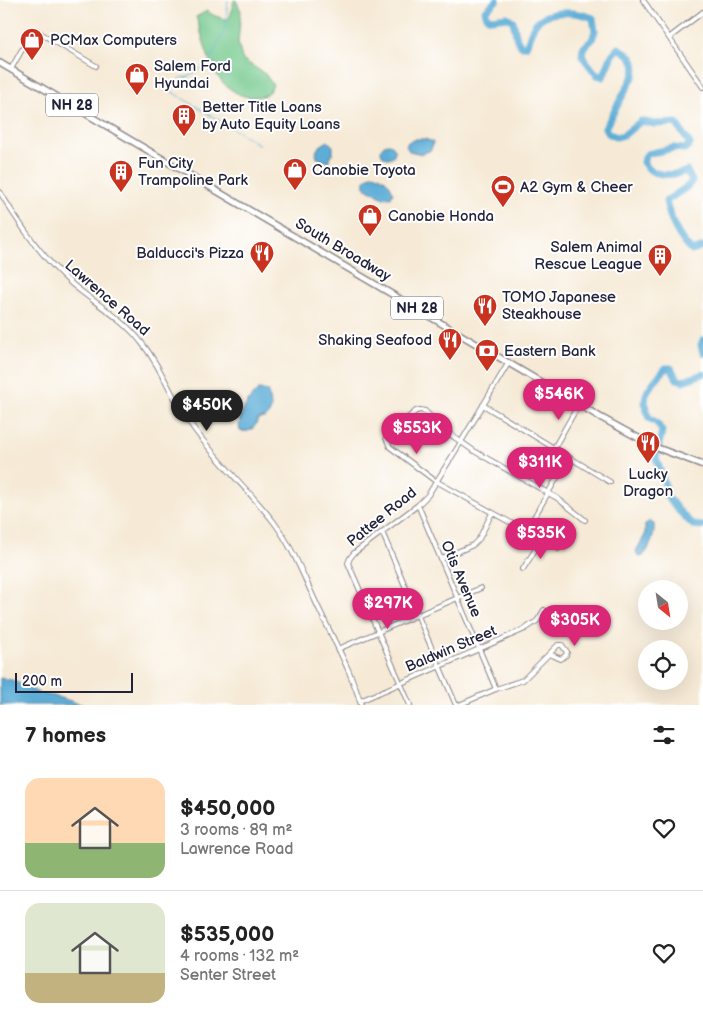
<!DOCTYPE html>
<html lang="en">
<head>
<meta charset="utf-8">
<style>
  :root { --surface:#fff; --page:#f6f6f6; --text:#222; --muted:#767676; --line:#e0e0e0; --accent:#db2777 }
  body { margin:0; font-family:"Balsamiq Sans",sans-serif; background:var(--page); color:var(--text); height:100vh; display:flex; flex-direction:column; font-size:19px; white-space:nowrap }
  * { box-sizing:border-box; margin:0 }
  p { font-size:16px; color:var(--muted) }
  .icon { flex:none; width:28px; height:28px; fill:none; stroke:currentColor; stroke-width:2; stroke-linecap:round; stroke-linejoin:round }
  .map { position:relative; height:705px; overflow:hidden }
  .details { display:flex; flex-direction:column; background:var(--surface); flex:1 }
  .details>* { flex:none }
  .needle { width:32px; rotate:150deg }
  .controls { position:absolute; left:638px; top:580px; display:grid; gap:10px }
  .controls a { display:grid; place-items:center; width:50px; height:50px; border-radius:50%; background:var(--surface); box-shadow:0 5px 20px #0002; font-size:25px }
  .scale { position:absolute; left:15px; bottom:12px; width:118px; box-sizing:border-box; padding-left:5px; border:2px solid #22223b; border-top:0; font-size:14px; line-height:18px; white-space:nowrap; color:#22223b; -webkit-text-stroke:4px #fff; paint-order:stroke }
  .price { position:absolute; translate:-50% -42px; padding:0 11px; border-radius:18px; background:var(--accent); color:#fff; font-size:16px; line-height:32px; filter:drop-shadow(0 1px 2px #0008) }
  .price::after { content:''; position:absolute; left:50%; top:30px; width:15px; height:11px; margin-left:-8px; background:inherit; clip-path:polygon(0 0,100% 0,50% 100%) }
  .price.current { background:#222; color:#fff }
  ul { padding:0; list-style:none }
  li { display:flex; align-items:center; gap:15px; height:125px; padding:0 25px }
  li+li { border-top:1px solid var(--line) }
  li span { display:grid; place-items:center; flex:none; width:140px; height:100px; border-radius:15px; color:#555 }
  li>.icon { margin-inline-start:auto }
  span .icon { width:60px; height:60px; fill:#fffc; stroke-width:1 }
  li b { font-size:21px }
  h2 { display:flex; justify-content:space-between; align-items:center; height:60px; padding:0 25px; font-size:21px }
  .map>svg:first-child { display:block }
  .green { fill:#75c98d; stroke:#4c7664 }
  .water { fill:#5dadd7; stroke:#406889 }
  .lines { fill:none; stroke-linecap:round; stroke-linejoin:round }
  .stream { stroke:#5dadd7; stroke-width:1 }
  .river { stroke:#5dadd7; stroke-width:7 }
  .minor-casing { stroke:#8c8688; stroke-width:6 }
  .major-casing { stroke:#8c8688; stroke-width:8 }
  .minor { stroke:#fff; stroke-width:4 }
  .major { stroke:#fff; stroke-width:5 }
  .labels { text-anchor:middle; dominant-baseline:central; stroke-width:4; stroke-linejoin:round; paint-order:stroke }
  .shield { fill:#fff; stroke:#646476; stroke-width:1 }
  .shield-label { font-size:14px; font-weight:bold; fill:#22223b }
  .poi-label { font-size:15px; fill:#22223b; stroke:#fff; text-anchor:start }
  .street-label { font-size:15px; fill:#22223b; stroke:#fff }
</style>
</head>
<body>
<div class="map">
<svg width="703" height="705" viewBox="0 0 703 705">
  <rect width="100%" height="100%" fill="#fff"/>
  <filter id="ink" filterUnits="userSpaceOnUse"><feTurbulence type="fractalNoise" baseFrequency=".02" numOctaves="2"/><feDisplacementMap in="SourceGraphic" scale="10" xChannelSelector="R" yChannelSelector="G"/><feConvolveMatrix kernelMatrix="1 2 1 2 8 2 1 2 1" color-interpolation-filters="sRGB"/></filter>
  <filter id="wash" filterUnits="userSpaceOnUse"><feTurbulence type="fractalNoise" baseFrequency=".0096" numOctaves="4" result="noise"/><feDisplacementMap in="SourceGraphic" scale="20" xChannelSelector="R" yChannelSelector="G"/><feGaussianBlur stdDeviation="1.12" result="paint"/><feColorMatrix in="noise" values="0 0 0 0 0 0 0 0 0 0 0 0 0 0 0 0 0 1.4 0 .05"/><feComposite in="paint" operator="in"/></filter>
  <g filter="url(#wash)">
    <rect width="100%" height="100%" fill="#f6ead6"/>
    <!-- green -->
    <path class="green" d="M234 0H236L241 11 238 42 242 59 265 74 273 85C268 96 263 97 252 97 239 98 221 84 215 72 207 58 202 34 196 17L207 11 213 15 227 20 231 14Z"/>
    <!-- water -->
    <g class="water">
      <path d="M416 139H425L433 142 431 150 422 154 409 151 406 146 408 142Z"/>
      <path d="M328 141 333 146V153L328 162 317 158C314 148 320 146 328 141Z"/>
      <circle cx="388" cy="151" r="7"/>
      <path d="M374 174C384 177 389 182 393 192L391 197 383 198 365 187C363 180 367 177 374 174Z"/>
      <path d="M258 390 267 391C271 400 274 412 265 418L258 419C255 428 251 433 240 431 236 418 249 398 258 390Z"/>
      <path d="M649 521 654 524C655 536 650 549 642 557L638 556 636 551 645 535V525Z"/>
      <path d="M0 678 12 680 41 694 54 696 84 705H0Z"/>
    </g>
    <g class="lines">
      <!-- stream -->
      <g class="stream">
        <path d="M176 83 180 78 188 77 208 64 225 29 228 0"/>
        <path d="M172 90V92L260 145"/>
      </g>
      <!-- river -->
      <g class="river">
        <path d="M497 0 485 11 487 17 491 19 507 17 513 21 517 39 521 46H526C529 40 530 34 533 28 542 8 577 11 593 18L595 31 592 40 583 48 582 56 597 75 603 77 612 55 618 48C631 54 637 61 634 75L605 128 608 133 616 137 624 135 641 121 654 124 676 123 690 144 685 149 674 148 647 154 643 162C652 178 672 176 687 171L692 181 687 187 666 201C670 221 678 237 692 251L703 247"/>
        <path d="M703 340 701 345 703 353"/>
        <path d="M703 374 683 381 677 379 671 368H666C652 385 638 392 649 418L657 423 662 431 656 458 667 491 666 495 678 510 693 525 703 526"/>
      </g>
    </g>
  </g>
  <g filter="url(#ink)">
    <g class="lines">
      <defs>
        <g id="minor">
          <path d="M643 0 703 87"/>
          <path d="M670 37 703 12"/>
          <path d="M11 69 32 32 35 30 96 66"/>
          <path d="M0 192C20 226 42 258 72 284 94 303 123 318 141 342 162 367 172 400 192 426 216 460 247 488 273 521 295 550 306 583 322 615 336 645 352 673 361 705"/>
          <path d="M483 405 610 482"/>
          <path d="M554 448 579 404"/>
          <path d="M418 505 496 689"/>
          <path d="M526 531 569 457"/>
          <path d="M382 532 456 705"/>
          <path d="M558 549 434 480 390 447 386 438 388 434 416 411 420 410 425 411 444 430 474 451 557 498 585 520"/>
          <path d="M441 559 473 545 479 539 492 513"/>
          <path d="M523 569 542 539"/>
          <path d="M338 649 481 588"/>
          <path d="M360 701 525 629 537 621 544 610"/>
          <path d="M410 705 348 563 350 558 354 553 418 505 428 495 461 442 509 362"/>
          <path d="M459 705 496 689 523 680 558 645H562L567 652 566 655 561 659 550 654"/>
        </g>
        <path id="major" d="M0 63 600 417 655 447 703 465"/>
      </defs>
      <!-- minor casing -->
      <use href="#minor" class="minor-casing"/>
      <!-- major casing -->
      <use href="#major" class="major-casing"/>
      <!-- minor -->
      <use href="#minor" class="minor"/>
      <!-- major -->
      <use href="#major" class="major"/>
    </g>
  </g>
  <!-- icons -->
  <defs>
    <symbol id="shop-pin" viewBox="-11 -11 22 30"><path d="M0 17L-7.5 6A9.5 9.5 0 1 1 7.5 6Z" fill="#c8321e" stroke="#fff"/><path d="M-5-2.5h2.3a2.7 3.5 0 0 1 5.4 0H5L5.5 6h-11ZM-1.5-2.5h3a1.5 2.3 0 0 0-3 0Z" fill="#fff"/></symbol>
    <symbol id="building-pin" viewBox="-11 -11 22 30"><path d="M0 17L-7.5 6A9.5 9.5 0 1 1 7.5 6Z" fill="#c8321e" stroke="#fff"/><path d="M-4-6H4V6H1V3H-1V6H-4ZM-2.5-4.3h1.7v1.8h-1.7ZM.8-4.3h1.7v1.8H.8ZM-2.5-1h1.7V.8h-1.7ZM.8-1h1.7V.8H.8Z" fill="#fff"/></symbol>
    <symbol id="stadium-pin" viewBox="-11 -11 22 30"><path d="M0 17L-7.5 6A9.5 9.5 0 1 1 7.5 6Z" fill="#c8321e" stroke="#fff"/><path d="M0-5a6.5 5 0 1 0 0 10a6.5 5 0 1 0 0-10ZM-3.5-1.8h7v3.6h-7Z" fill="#fff"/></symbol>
    <symbol id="restaurant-pin" viewBox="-11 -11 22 30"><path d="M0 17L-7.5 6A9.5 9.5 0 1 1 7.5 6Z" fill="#c8321e" stroke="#fff"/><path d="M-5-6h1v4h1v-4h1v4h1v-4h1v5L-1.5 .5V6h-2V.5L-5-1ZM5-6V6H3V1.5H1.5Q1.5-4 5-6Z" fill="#fff"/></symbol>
    <symbol id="bank-pin" viewBox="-11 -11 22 30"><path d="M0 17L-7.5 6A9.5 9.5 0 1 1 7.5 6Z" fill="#c8321e" stroke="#fff"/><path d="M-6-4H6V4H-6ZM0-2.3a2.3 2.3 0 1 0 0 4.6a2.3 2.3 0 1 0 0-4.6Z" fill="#fff"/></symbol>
  </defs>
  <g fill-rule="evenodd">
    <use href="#shop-pin" x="18" y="26" width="28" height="38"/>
    <use href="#shop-pin" x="123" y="61" width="28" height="38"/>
    <use href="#building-pin" x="170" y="102" width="28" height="38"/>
    <use href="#shop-pin" x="281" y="156" width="28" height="38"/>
    <use href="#building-pin" x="107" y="158" width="28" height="38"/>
    <use href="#stadium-pin" x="489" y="173" width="28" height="38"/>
    <use href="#shop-pin" x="356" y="202" width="28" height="38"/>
    <use href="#restaurant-pin" x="248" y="239" width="28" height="38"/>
    <use href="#building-pin" x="646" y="242" width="28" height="38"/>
    <use href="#restaurant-pin" x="471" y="292" width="28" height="38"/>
    <use href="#restaurant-pin" x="436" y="326" width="28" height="38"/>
    <use href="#bank-pin" x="473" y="337" width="28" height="38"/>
    <use href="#restaurant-pin" x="634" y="429" width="28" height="38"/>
  </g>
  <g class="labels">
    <!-- shield labels -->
    <g class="shield">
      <rect x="46" y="93.5" width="52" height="23" rx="4"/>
      <rect x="391" y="296.5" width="52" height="23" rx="4"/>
    </g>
    <g class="shield-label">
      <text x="72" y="105">NH 28</text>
      <text x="417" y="308">NH 28</text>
    </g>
    <!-- poi labels -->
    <g class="poi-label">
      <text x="50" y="40">PCMax Computers</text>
      <text x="154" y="66">Salem Ford<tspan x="154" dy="17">Hyundai</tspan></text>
      <text x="202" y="107">Better Title Loans<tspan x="202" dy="17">by Auto Equity Loans</tspan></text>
      <text x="138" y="163">Fun City<tspan x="138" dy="17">Trampoline Park</tspan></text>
      <text x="312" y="170">Canobie Toyota</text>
      <text x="520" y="187">A2 Gym &amp; Cheer</text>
      <text x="388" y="216">Canobie Honda</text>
      <text x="642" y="247" text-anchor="end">Salem Animal<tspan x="642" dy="17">Rescue League</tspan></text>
      <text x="244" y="253" text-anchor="end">Balducci's Pizza</text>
      <text x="502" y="297">TOMO Japanese<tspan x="502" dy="17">Steakhouse</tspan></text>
      <text x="432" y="340" text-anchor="end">Shaking Seafood</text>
      <text x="504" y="351">Eastern Bank</text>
      <text x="648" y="474" text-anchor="middle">Lucky<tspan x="648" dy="17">Dragon</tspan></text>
    </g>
    <!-- street labels -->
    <g class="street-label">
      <text transform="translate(343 250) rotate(31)">South Broadway</text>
      <text transform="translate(107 298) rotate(41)">Lawrence Road</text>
      <text transform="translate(382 517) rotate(-39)">Pattee Road</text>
      <text transform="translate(461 579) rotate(67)">Otis Avenue</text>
      <text transform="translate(451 649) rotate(-23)">Baldwin Street</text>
    </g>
  </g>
</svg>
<div class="controls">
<a><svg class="needle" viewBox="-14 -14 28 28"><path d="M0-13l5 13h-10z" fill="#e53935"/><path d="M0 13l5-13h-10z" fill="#767676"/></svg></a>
<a><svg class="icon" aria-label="locate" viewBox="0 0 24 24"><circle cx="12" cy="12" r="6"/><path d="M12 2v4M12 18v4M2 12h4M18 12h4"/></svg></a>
</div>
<div class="scale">200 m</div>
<b class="price" style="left:559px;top:421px">$546K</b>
<b class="price current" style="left:207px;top:432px">$450K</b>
<b class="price" style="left:417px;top:455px">$553K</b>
<b class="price" style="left:540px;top:489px">$311K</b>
<b class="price" style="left:541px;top:560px">$535K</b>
<b class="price" style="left:388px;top:630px">$297K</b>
<b class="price" style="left:575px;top:647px">$305K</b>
</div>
<section class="details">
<h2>7 homes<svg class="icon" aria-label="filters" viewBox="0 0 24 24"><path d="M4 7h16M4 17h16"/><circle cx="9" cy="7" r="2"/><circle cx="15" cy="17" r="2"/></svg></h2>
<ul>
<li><span style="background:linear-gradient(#ffd9b3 65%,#8fb573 0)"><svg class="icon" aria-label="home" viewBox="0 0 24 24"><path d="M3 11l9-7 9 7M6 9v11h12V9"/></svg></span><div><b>$450,000</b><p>3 rooms · 89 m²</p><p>Lawrence Road</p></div><svg class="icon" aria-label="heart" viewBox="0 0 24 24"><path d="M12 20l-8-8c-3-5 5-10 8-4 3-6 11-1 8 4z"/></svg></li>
<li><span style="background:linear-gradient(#dfe7d0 70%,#c2b280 0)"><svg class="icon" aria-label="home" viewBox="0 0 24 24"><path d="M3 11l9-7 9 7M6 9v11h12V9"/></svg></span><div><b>$535,000</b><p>4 rooms · 132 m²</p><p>Senter Street</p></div><svg class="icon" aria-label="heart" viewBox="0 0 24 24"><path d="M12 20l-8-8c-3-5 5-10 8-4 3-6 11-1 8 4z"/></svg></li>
</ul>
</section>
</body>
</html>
